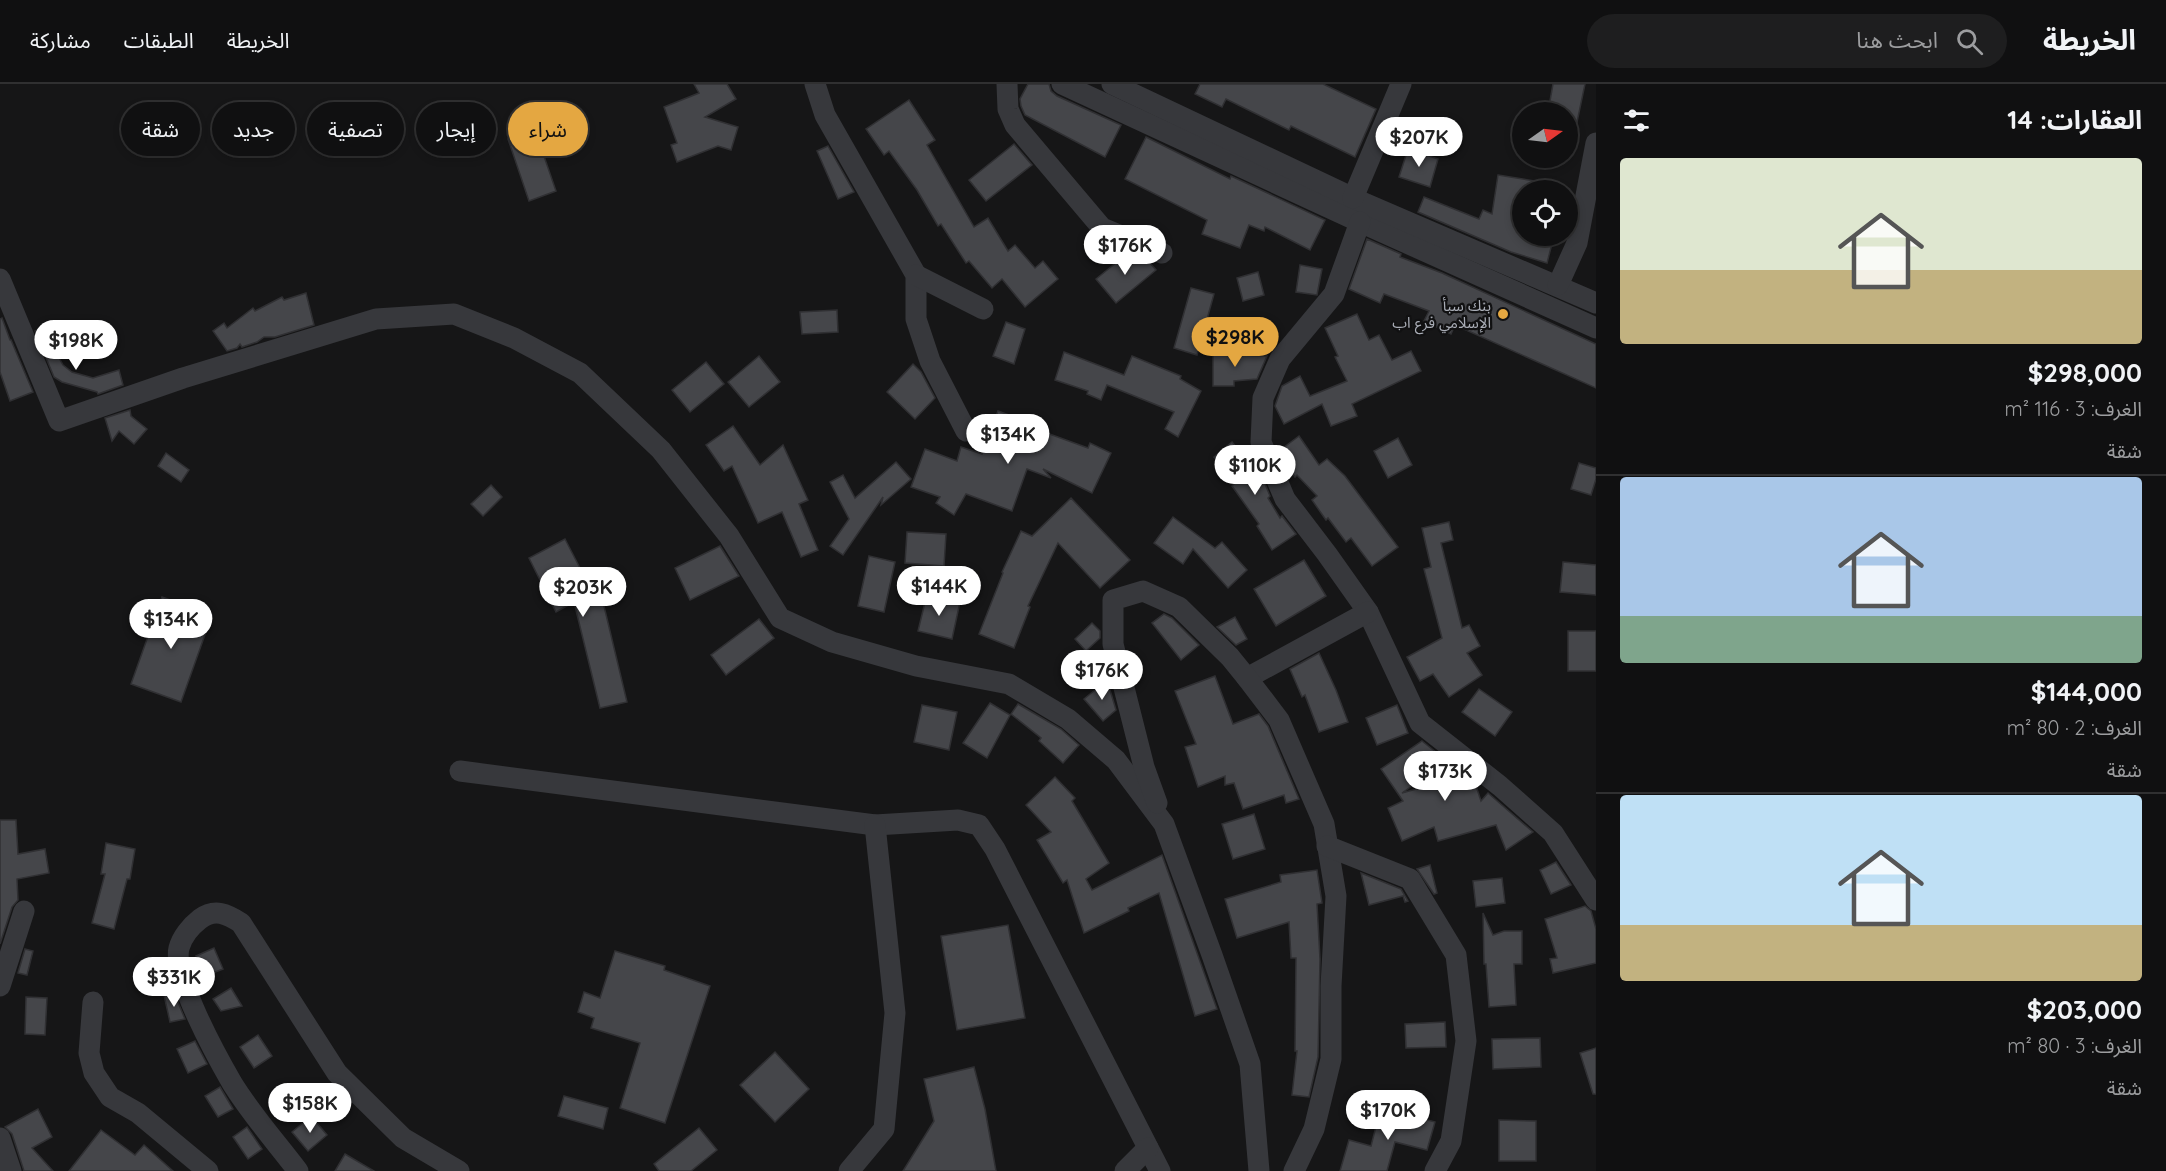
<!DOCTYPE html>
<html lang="ar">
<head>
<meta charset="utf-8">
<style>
  :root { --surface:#101011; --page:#1e1e1f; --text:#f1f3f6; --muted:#9c9d9f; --line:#303031; --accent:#e4a741 }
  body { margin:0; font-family:Quicksand,"Noto Sans Arabic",sans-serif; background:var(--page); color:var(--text); direction:rtl; height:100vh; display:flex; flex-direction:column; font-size:22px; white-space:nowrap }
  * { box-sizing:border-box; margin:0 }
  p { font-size:20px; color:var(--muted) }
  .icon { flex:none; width:33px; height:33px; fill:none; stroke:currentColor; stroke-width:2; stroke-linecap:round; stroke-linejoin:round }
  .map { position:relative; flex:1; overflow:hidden; direction:ltr }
  .panel { display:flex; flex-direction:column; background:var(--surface); width:570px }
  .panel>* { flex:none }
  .top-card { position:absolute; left:18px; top:18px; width:570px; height:54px; direction:rtl; display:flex; gap:12px }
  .needle { width:39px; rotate:76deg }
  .tools { position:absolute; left:1512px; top:18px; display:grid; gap:12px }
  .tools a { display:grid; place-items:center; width:66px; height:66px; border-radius:50%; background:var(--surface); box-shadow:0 3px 9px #0003,0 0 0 2px var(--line); font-size:30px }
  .price { position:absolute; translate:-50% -51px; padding:0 14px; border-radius:21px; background:#fff; color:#222; font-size:20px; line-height:39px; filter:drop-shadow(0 2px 3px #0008) }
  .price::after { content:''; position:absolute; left:50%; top:36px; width:18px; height:14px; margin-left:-9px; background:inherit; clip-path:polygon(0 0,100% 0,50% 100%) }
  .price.selected { background:var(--accent); color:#111 }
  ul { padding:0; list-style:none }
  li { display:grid; align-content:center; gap:12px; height:318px; padding:0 24px }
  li+li { border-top:2px solid var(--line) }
  li span { display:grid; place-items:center; height:186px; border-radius:6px; color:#555 }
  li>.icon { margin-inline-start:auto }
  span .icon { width:108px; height:108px; fill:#fffc; stroke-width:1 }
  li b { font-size:26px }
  h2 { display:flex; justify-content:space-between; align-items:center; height:72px; padding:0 24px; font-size:26px }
  .pill { padding:0 21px; border-radius:27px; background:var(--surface); box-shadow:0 3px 9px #0003,0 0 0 2px var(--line); font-size:21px; line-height:54px }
  .pill.selected { background:var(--accent); color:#111 }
  header { display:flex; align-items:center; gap:36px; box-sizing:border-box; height:84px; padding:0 30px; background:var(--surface); border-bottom:2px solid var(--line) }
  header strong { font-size:28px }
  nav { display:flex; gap:33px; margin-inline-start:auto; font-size:21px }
  .search { width:420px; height:54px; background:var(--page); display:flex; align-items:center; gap:15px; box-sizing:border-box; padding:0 21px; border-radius:33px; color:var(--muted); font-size:22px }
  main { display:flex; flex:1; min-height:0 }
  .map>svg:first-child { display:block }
  .building { fill:#45464a; stroke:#303033; stroke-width:1.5 }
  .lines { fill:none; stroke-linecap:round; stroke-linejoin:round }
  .minor { stroke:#37383c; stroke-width:21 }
  .poi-dot { fill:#e4a741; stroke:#111112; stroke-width:2 }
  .labels { text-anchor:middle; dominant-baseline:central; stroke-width:4.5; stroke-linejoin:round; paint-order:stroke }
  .poi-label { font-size:15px; fill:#a9adb6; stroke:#111112; text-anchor:end }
</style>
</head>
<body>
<header>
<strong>الخريطة</strong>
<div class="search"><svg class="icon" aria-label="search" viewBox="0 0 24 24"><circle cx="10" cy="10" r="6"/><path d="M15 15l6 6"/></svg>ابحث هنا</div>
<nav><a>الخريطة</a><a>الطبقات</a><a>مشاركة</a></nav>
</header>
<main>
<section class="panel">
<h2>العقارات: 14<svg class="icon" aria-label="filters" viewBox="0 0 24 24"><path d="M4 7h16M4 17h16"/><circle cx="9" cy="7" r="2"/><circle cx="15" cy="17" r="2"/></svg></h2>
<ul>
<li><span style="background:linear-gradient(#dfe7d0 60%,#c2b280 0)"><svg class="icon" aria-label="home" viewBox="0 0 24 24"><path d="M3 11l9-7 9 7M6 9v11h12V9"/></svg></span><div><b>$298,000</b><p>الغرف: 3 · 116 m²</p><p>شقة</p></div></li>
<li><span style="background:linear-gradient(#a9c7e8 75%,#7fa58c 0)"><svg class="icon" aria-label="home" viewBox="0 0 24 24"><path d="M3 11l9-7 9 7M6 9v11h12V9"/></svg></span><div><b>$144,000</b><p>الغرف: 2 · 80 m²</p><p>شقة</p></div></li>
<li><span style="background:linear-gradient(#bfe0f5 70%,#c2b280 0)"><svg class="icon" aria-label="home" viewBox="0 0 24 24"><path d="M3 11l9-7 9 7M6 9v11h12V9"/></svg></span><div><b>$203,000</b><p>الغرف: 3 · 80 m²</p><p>شقة</p></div></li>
</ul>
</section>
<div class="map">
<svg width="1596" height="1087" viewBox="0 0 1596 1087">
  <rect width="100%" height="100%" fill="#161617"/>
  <!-- building -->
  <g class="building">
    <path d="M694 0H727L736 15 705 33 738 43 731 66 718 62 677 78 671 61 677 59 664 23 699 9Z"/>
    <path d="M1028 0H1049L1051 7 1057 12 1121 41 1105 73 1025 31 1021 22 1020 15Z"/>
    <path d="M1200 0H1323L1376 25 1355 73 1291 42 1289 46 1226 15 1222 23 1195 10Z"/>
    <path d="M1553 0H1585L1572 62 1568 61V28H1548Z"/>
    <path d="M909 16 935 56 927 61 974 143 988 134 1008 167 1015 161 1035 184 1043 177 1058 195 1025 223 1002 195 992 204 969 177 966 179 941 140 938 142 917 106 889 67 884 71 866 45Z"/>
    <path d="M535 46 556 107 529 117 508 55Z"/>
    <path d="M1146 53 1230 95 1231 92 1325 136 1310 166 1265 143 1264 147 1249 141 1240 164 1202 150 1207 136 1125 95Z"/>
    <path d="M1014 60 1032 81 986 117 969 96Z"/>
    <path d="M828 62 854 108 838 115 817 67Z"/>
    <path d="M1408 65 1438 75 1430 103 1399 93Z"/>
    <path d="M1498 91 1553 100 1552 106H1522V152H1554L1547 179 1511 168 1418 128 1424 113 1479 135 1483 126 1492 130Z"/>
    <path d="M1367 155 1401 170 1400 173 1442 189 1596 260V304L1455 241 1451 250 1424 237 1429 227 1384 210 1380 219 1349 205Z"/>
    <path d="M1128 169 1148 177 1156 186 1116 219 1096 195Z"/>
    <path d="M1300 181 1322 185 1317 211 1296 208Z"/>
    <path d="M1258 188 1264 211 1243 217 1237 194Z"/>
    <path d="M1191 204 1214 210 1197 271 1174 264Z"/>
    <path d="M306 209 314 241 275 253H264L257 258 242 263 240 260 237 264 227 267 213 247 224 239 227 244 253 224 255 227 282 213 284 216Z"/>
    <path d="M837 226 838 248 802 250 800 228Z"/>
    <path d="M1357 230 1369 256 1379 251 1392 276 1411 267 1421 287 1352 320 1357 332 1331 342 1322 320 1284 340 1275 322 1282 302 1300 292 1310 312 1347 297 1335 273 1338 272 1325 244Z"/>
    <path d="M2 234 10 256H11L33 308 10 317 0 288V235Z"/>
    <path d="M1006 238 1025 245 1014 280 993 272Z"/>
    <path d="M43 244 63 281 72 288 93 294 119 286 123 301 98 310 97 308 62 298 54 293 35 247Z"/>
    <path d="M1064 268 1124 291 1132 272 1181 292 1180 295 1201 307 1178 353 1165 345 1174 328 1107 301 1101 316 1087 310 1088 307 1055 296Z"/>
    <path d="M1213 268 1234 269V271L1267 272 1257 295 1234 297V302H1213Z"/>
    <path d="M759 272 780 298 749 323 728 298Z"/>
    <path d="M706 278 724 300 690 328 672 306Z"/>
    <path d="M913 280 921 288 935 314 915 335 887 308Z"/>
    <path d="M130 326 131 332 147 345 134 360 119 347 112 357 105 334Z"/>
    <path d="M998 327 1045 344 1044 348 1088 364 1090 359 1111 369 1092 409 1043 385 1051 394 1027 385 1012 427 966 410 954 431 936 419 940 413 911 403 925 365 957 377 961 363 982 370Z"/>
    <path d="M733 342 760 381 783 361 808 416 799 420 818 466 801 473 782 428 758 439 732 382 724 387 706 361Z"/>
    <path d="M1299 352 1319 381 1327 375 1345 392 1398 463 1372 482 1351 454 1346 458 1328 434 1326 436 1312 416 1317 412 1297 391 1295 393 1281 372 1279 367Z"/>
    <path d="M1398 354 1412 381 1388 394 1374 367Z"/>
    <path d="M1232 358 1254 386 1258 383 1270 412 1268 414 1280 434 1282 432 1296 450 1272 466 1257 442 1259 440 1232 402 1235 399 1214 373Z"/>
    <path d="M166 369 189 386 181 398 158 382Z"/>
    <path d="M896 378 911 395 881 421 883 413 843 471 830 462 849 435 830 398 843 391 855 414Z"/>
    <path d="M1579 379 1596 384V395L1591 411 1571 405Z"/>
    <path d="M491 401 502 413 483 432 471 420Z"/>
    <path d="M1071 414 1130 476 1100 504 1058 459 1028 522 1030 523 1014 564 979 550 1003 489 1002 488 1021 447 1032 452Z"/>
    <path d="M1173 433 1215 464 1222 458 1247 486 1228 504 1193 465 1183 480 1154 459Z"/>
    <path d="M1449 438 1453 456 1441 459 1462 544 1469 541 1480 562 1467 569 1482 591 1449 613 1433 590 1420 597 1407 573 1442 554 1424 485 1431 483 1422 444Z"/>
    <path d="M907 448 946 450 944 482 905 479Z"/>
    <path d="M565 455 598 519 603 518 627 618 600 624 574 518 556 528 529 474Z"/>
    <path d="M720 462 739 492 690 516 675 484Z"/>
    <path d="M869 472 895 478 884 528 858 522Z"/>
    <path d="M1304 476 1326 512 1276 542 1254 505Z"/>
    <path d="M1563 478 1596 481V511L1560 508Z"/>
    <path d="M927 510 960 518 952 555 918 547Z"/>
    <path d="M162 513 212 531 181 618 131 600Z"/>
    <path d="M1164 530 1172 534 1199 561 1181 576 1152 539Z"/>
    <path d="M1235 533 1247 555 1236 561 1217 543Z"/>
    <path d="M759 535 774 554 726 591 711 571Z"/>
    <path d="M1092 539 1100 547V554L1086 567 1075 555Z"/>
    <rect x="1568" y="547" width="28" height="40"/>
    <path d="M1101 569 1107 588 1099 596 1087 584Z"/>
    <path d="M1319 569 1336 606 1348 638 1319 648 1305 611 1302 613 1290 585Z"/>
    <path d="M1215 592 1233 640 1259 630 1268 642 1299 715 1286 719 1284 711 1243 725 1234 699 1225 701V692L1198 703 1185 663 1196 660 1175 607Z"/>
    <path d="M1107 596 1116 626 1103 637 1084 615Z"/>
    <path d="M1479 605 1512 628 1495 652 1462 628Z"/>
    <path d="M990 619 1010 631 987 674 963 659Z"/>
    <path d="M1018 620 1061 645 1079 661 1063 679 1039 657 1041 654 1011 630Z"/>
    <path d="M922 621 957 628 949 666 914 658Z"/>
    <path d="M1397 621 1408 649 1377 661 1366 634Z"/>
    <path d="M1422 657 1447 677 1402 709 1466 691 1475 699 1481 717 1488 709 1533 748 1506 766 1496 741 1438 757 1434 743 1402 757 1388 724 1403 717 1381 685Z"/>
    <path d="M1055 693 1075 714 1072 717 1109 779 1086 795 1092 806 1162 771 1217 925 1195 932 1159 809 1128 824 1129 827 1084 849 1067 796 1063 799 1037 756 1051 748 1026 721Z"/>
    <path d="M1254 730 1265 765 1233 775 1222 740Z"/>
    <path d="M0 736H16L18 770 45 765 49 789 17 795 18 816 12 823 0 860Z"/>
    <path d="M106 759 135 765 130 795H127L114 845 92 839 105 790H101Z"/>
    <path d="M1556 778 1571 801 1551 810 1540 786Z"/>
    <path d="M1430 781 1437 809 1434 810 1417 785Z"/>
    <path d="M1317 786 1322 819 1317 820 1320 875 1318 973 1309 1013 1292 1011 1297 967H1295L1296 874H1291L1289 838 1237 854 1225 815 1281 798 1280 791Z"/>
    <path d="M1361 789 1401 805 1408 817 1405 818 1403 812 1369 821Z"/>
    <path d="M1502 794 1505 819 1476 823 1473 797Z"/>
    <path d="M1585 822 1591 827 1596 845V879L1553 889 1550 875 1557 874 1545 835Z"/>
    <path d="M1483 829 1493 851 1504 847H1522V880H1514L1516 921 1489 923 1486 880H1484Z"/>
    <path d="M1008 841 1025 934 957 946 941 852Z"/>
    <path d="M214 864 223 885 205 892 196 872Z"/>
    <path d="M25 865 33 867 27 891 18 889Z"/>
    <path d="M615 867 665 882 664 886 710 902 665 1039 620 1024 640 959 591 944 594 934 578 928 584 908 600 914Z"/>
    <path d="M231 904 242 922 221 927 213 915Z"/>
    <path d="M174 909 185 935 170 938 164 911Z"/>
    <path d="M26 913 47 914 45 951 25 950Z"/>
    <path d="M1445 938 1446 963 1406 964 1405 940Z"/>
    <path d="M258 951 272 972 254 984 240 963Z"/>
    <path d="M1540 954 1541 983 1493 985 1492 955Z"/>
    <path d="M195 957 207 980 188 989 177 965Z"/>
    <path d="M1596 964V1010H1593L1580 969Z"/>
    <path d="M775 968 809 1005 775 1038 740 1001Z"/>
    <path d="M974 983 985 1025 996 1087H903L934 1037 924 995Z"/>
    <path d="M220 1003 233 1025 218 1033 205 1012Z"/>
    <path d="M564 1012 608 1024 603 1045 558 1032Z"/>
    <path d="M1381 1023 1435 1038 1427 1066 1395 1058 1387 1087H1340L1349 1056 1371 1062Z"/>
    <path d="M38 1025 52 1053 32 1064 53 1087H24L12 1050 5 1043Z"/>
    <path d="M311 1032 327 1051 308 1067 292 1048Z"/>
    <path d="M1499 1036 1536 1037V1077H1499Z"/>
    <path d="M247 1043 262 1065 248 1075 233 1053Z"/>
    <path d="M699 1044 717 1066 691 1087H659L654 1080Z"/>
    <path d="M101 1046 135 1071 144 1061 173 1087H69Z"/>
    <path d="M345 1070 374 1087H335Z"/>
  </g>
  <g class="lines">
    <!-- minor -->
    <g class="minor">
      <path d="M815 0 825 31 916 191V235L930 277 966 347"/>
      <path d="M1007 0 1008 25 1015 41 1102 144 1162 169"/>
      <path d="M1062 0 1360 138 1596 244"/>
      <path d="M1112 0 1366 120 1596 219"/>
      <path d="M1353 114 1401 0"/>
      <path d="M1360 138 1334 210 1280 275 1263 314 1261 358 1285 415 1327 470 1368 528 1420 639 1500 702 1553 749 1596 816"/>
      <path d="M916 191 983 225"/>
      <path d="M0 195 59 337 183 294 376 235 454 230 514 254 580 289 661 366 729 452 780 534 832 558 916 582 1009 600 1068 635 1116 676 1164 740 1212 871 1250 980 1259 1087"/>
      <path d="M1558 201 1577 159 1596 59"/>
      <path d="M1247 594 1368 528"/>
      <path d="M460 687 875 741 958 736 979 741 995 765 1160 1087"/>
      <path d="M1157 719 1144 683 1113 560V516L1143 507 1179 523 1230 573 1247 594 1279 636 1324 740 1336 812 1331 902V975L1314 1045 1294 1087"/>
      <path d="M1327 762 1410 795 1456 871 1466 957 1451 1057 1435 1087"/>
      <path d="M0 902 24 827"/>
      <path d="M93 918 89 969 94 989 110 1013 138 1029 208 1087"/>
      <path d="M0 1054 11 1087"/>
      <path d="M298 1087C276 1058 251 1030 232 999 217 973 172 892 179 864 182 853 191 842 200 835 215 824 227 830 241 839L337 989 403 1054 459 1087"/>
      <path d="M849 1087 884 1045 895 929 875 741"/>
      <path d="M1125 1087 1148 1064"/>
    </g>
  </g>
  <!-- markers -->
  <circle class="poi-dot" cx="1503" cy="230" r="6"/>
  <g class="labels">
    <!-- poi labels -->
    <g class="poi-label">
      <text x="1491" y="221">بنك سبأ<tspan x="1491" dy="17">الإسلامي فرع اب</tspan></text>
    </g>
  </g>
</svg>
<div class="tools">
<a><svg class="needle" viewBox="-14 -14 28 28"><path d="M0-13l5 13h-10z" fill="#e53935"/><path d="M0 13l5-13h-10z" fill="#9c9d9f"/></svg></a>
<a><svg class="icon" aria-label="locate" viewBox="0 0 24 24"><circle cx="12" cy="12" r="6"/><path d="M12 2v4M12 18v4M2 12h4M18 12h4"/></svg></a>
</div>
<b class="price" style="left:1419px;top:84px">$207K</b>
<b class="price" style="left:1125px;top:192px">$176K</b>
<b class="price selected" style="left:1235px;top:284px">$298K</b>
<b class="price" style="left:76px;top:287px">$198K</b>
<b class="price" style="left:1008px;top:381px">$134K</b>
<b class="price" style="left:1255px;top:412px">$110K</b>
<b class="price" style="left:939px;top:533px">$144K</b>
<b class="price" style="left:583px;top:534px">$203K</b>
<b class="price" style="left:171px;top:566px">$134K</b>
<b class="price" style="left:1102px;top:617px">$176K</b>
<b class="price" style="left:1445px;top:718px">$173K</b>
<b class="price" style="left:174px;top:924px">$331K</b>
<b class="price" style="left:310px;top:1050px">$158K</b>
<b class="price" style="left:1388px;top:1057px">$170K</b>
<div class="top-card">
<a class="pill selected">شراء</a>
<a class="pill">إيجار</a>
<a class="pill">تصفية</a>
<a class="pill">جديد</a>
<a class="pill">شقة</a>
</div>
</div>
</main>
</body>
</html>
